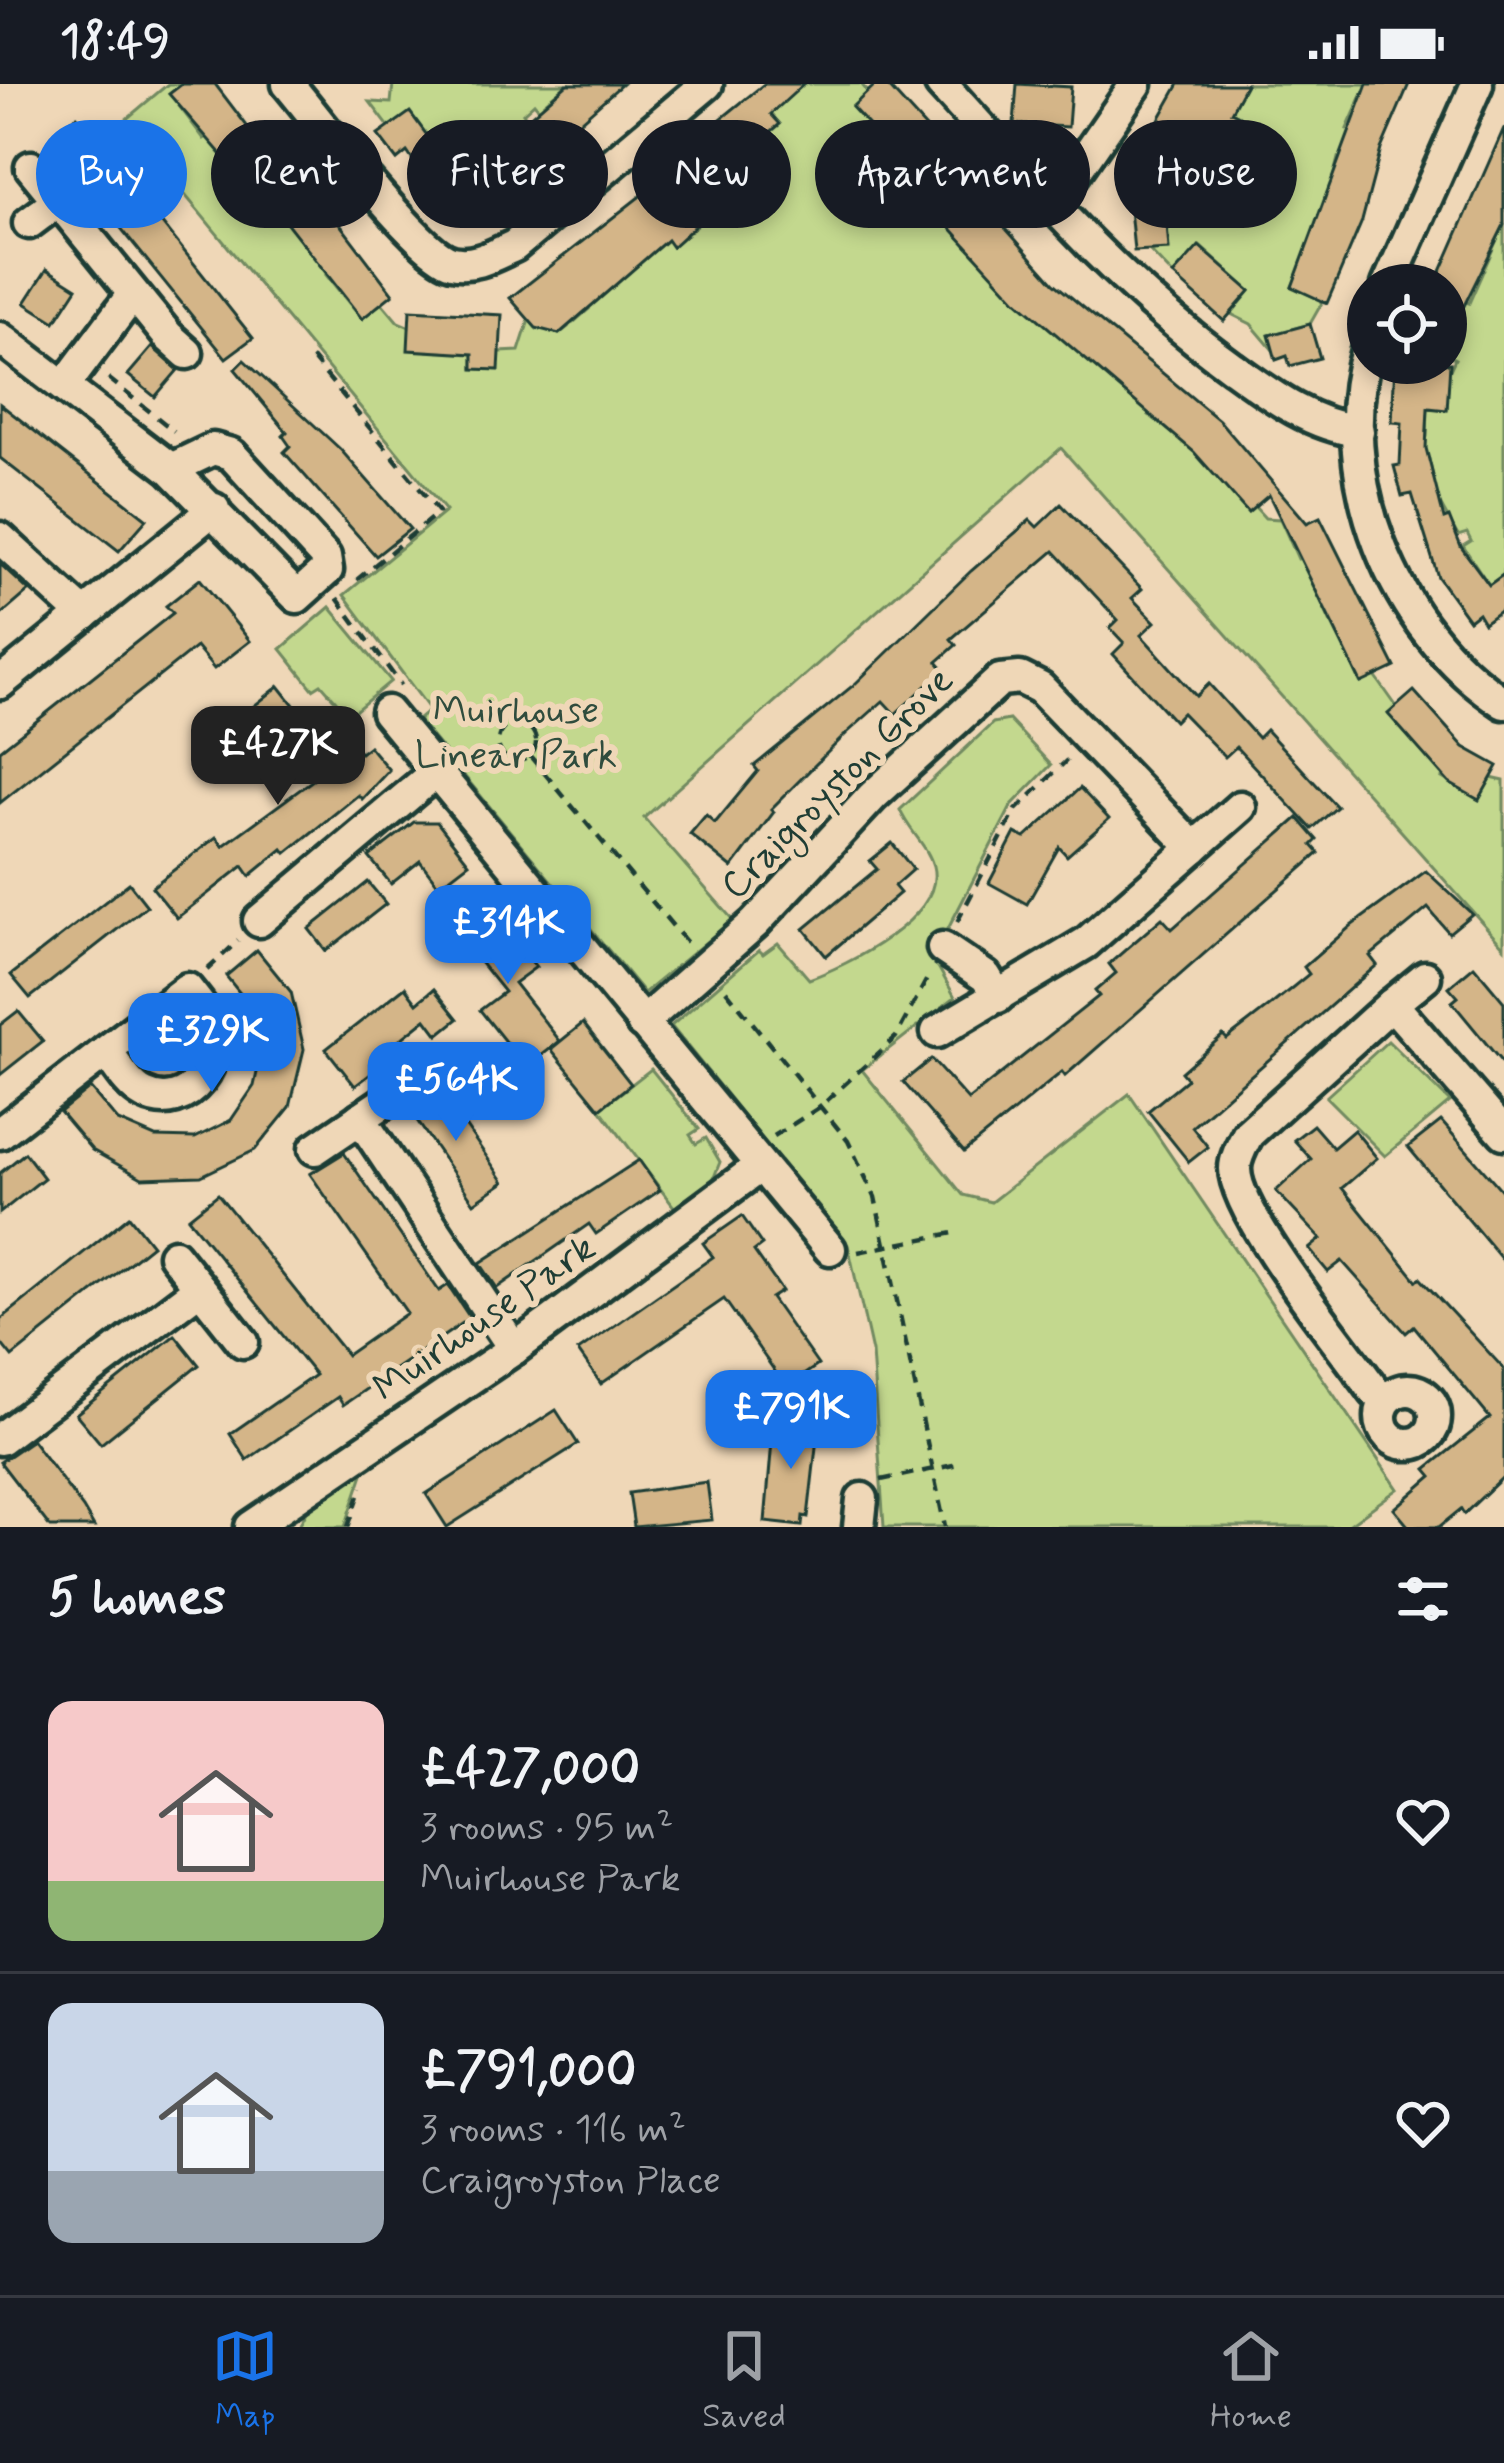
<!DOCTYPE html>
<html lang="en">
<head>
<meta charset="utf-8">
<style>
  :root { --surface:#171b24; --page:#20242c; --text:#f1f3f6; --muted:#9ea1a6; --line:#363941; --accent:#1a73e8 }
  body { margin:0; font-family:Mynerve,sans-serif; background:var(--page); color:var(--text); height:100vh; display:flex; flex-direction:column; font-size:45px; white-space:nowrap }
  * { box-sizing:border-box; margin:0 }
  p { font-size:39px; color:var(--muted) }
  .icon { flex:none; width:66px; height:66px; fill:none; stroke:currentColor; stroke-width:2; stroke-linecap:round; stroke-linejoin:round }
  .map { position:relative; height:1443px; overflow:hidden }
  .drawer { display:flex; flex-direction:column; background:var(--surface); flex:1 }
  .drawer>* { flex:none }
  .top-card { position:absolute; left:36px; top:36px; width:1434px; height:108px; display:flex; gap:24px }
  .fabs { position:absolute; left:1347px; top:180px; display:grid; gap:24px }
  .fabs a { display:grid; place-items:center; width:120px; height:120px; border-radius:50%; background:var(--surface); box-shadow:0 6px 18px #0003; font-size:60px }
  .price { position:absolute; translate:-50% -102px; padding:0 27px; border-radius:24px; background:var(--accent); color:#fff; font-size:39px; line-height:78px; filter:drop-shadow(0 3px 6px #0008) }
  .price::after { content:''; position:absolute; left:50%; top:72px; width:36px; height:27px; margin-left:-18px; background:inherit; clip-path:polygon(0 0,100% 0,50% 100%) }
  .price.selected { background:#222; color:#fff }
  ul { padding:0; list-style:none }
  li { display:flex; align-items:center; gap:36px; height:300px; padding:0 48px }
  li+li { border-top:3px solid var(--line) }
  li span { display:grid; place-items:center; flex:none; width:336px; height:240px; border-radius:24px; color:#555 }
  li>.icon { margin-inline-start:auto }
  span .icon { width:144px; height:144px; fill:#fffc; stroke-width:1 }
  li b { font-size:51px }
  h2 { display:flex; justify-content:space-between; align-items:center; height:144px; padding:0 48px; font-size:51px }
  .tag { padding:0 42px; border-radius:54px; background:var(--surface); box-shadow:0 6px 18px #0003; font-size:42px; line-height:108px }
  .tag.selected { background:var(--accent); color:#fff }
  .status { display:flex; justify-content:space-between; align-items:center; height:84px; padding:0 60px; background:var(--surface); direction:ltr }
  .status svg { height:33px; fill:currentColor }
  .tab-bar { display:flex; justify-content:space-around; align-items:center; height:168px; border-top:3px solid var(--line); background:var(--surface); font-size:33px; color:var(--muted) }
  .tab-bar a { display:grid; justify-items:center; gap:6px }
  .tab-bar .selected { color:var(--accent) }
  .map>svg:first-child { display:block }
  .green { fill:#c3d88e; stroke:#718a61; stroke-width:3 }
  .building { fill:#d4b588; stroke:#1f3d34; stroke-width:3 }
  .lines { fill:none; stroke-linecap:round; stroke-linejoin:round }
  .minor-casing { stroke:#1f3d34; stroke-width:39 }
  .path { stroke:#1f3d34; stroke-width:4.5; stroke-dasharray:12 9; stroke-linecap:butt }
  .minor { stroke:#efd7b7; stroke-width:30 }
  .labels { text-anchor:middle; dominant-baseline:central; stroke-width:12; stroke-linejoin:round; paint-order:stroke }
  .park-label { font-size:39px; fill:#2f4c3d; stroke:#efd7b7 }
  .street-label { font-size:39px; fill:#1f3d34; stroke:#efd7b7 }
</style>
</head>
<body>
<div class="status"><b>18:49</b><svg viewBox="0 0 49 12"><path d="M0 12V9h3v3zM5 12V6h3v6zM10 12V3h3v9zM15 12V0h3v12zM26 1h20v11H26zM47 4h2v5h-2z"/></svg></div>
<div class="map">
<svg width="1504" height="1443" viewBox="0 0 1504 1443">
  <rect width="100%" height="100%" fill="#efd7b7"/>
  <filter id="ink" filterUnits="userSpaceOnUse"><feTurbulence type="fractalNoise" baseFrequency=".00833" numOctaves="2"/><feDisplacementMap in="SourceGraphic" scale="24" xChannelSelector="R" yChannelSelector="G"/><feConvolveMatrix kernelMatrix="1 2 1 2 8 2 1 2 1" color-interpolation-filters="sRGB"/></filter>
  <g filter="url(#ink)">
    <!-- green -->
    <g class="green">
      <path d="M168 0H182L170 10 204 55 227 38 281 98 334 184 326 191 361 234 382 219 398 238 473 270V284L498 286 500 268 519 267 529 236 537 245 544 239 559 250 568 243 560 225 573 239 589 225 578 211 661 149 673 162 701 138 690 123 709 106 721 119 742 102 718 72 750 90 767 77 754 61 779 40 771 30 781 0H861L868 8 852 23 889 64H913L894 82 904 95 913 89 939 124 930 131 938 141 959 126 1155 323 1149 331 1194 366 1248 429 1255 423 1265 434 1280 435 1298 475 1311 471V495L1330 537 1344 530 1343 560 1360 598 1375 592 1397 623 1389 631 1423 669 1453 675 1442 694 1478 715 1491 694 1504 697V863L1061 364 644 734 733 836 644 909 418 636 430 626 344 511 446 427 124 37Z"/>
      <path d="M393 0H567L544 19 557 35 551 39 534 19 523 29 530 37 479 84 427 90 413 77 434 62 410 29 389 43 370 18 391 19Z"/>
      <path d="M1246 0H1367L1347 45 1373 57 1352 77 1338 74 1325 127 1292 203 1323 217 1310 240 1270 251 1273 266 1251 240 1231 230 1250 207 1200 162 1173 191 1149 166 1162 165 1167 151 1162 81 1137 82 1156 57 1184 72 1203 38 1229 52 1239 32 1214 18 1235 20Z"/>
      <path d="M1504 140V502L1498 495 1489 501 1463 462 1471 457 1467 449 1458 452 1438 416 1429 375 1412 352H1427L1428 324 1447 325 1448 290 1455 275 1446 270 1454 241 1446 209 1469 219Z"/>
      <path d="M330 523 391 597 349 632 321 600 313 605 281 565Z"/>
      <path d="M1009 636 1051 681 1012 721 933 874 955 913 862 986 963 1111 991 1118 1129 1010 1398 1405 1346 1443H884L872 1268 848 1161 671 942 759 866 763 870 778 859 809 895C846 882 946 833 933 782 928 762 908 746 900 726L993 639Z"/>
      <path d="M1388 957 1450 1018 1385 1072 1326 1013Z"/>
      <path d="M651 985 699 1045 690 1051 696 1060 706 1054 720 1078 709 1106 677 1127 600 1025Z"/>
      <path d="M364 1387 345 1443H298L307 1427Z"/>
    </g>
    <!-- building -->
    <g class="building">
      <path d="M182 0H215L250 46 255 41 300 96 304 93 393 210 362 235 265 111 260 115 169 10Z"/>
      <path d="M567 0H622L486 120 450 124V115L430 117 427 97 407 68 397 76 378 51 410 28 459 95Z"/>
      <path d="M764 0H804L771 30 780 40 755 61 767 76 672 163 667 156 559 250 536 244 510 214 694 70 717 50 711 43Z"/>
      <path d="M876 0H886L936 55 983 119 1054 199 1219 336 1307 439 1320 433 1395 583 1361 599 1269 411 1248 429 1194 368 1016 216 935 127 939 124 913 89 852 23Z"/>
      <path d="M1017 0 1071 3 1068 43 1014 40Z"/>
      <path d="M1179 0H1246L1231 28 1239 32 1229 52 1204 38 1184 73 1149 53Z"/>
      <path d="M1367 0H1409L1381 65 1362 137 1327 219 1292 203Z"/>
      <path d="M77 32 253 254 226 274 53 60V51Z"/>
      <path d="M1504 44V141L1446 258V201H1435Z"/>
      <path d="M1162 80 1169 165 1134 167 1126 83Z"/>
      <path d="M1199 162 1250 207 1224 237 1173 191Z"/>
      <path d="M47 185 77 204 55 238 25 219Z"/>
      <path d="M410 226 502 231 499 286 473 285V270L408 266Z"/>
      <path d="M1310 240 1320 274 1290 282 1287 272 1276 276 1269 251Z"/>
      <path d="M152 263 178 286 155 313 128 291Z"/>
      <path d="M244 276 340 365 410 445 376 472 284 368 290 362 283 352 287 348 235 285Z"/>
      <path d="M1395 279H1450L1447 326 1428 324 1426 364 1444 435 1449 433 1461 463 1489 501 1504 490V524L1484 539 1478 529 1469 536 1438 493 1412 410 1402 412 1394 382 1400 381 1402 339 1392 338Z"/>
      <path d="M0 320 147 435 119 467 0 374Z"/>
      <path d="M1061 420 1142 505 1132 514 1155 538 1141 551 1196 612 1209 600 1258 654 1266 646 1337 723 1312 745 1236 663 1225 673 1182 629 1174 637 1113 570 1124 559 1110 544 1118 536 1054 467 951 555 956 561 937 578 944 586 895 630 883 617 846 650 771 725 774 728 732 784 690 750 706 731 715 739 758 687 754 682 855 600 971 487 1030 436 1037 443Z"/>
      <path d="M0 480 29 507 0 532Z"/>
      <path d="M200 495 250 557 214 585 196 563 0 719V666L173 529 166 522Z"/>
      <path d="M279 602 336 674 353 660 360 669 369 662 389 686 362 715 358 711 286 769 283 765 250 792 243 782 177 834 152 803 216 753 223 762 313 696 254 622Z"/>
      <path d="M1414 607 1464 663 1498 682 1479 716 1449 699 1388 630Z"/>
      <path d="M1080 704 1109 735 1067 772 1059 763 1027 820 989 799 1015 749 1025 754Z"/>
      <path d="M1298 734 1317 756 1312 761 1319 769 1065 992 1062 988 964 1068 903 998 931 975 968 1016 1099 912 1095 907 1116 889 1109 880 1162 834 1172 845Z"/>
      <path d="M414 738H437L469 779 439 802 420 777 391 800 369 773Z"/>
      <path d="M892 759 913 785 894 802 900 809 826 872 804 845 877 785 870 777Z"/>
      <path d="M1426 787 1472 830 1449 849 1428 824 1370 872 1377 881 1192 1043 1208 1063 1189 1078 1148 1027 1187 995 1181 988 1223 951 1227 955 1271 921 1309 890 1304 883 1351 842Z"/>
      <path d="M368 798 386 820 326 867 309 845Z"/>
      <path d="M129 799 147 822 30 914 11 891Z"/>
      <path d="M487 822 536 883 514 899 560 957 526 984 480 926 504 908 455 847Z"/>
      <path d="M257 866 291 908 304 965 290 1023 255 1066 201 1092 142 1094 92 1066 60 1028 90 1004 118 1037 155 1053 195 1054 231 1036 254 1002 262 966 255 928 226 892Z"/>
      <path d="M1474 882 1504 918V981L1452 918 1458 913 1449 903Z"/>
      <path d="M405 903 417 919 434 905 458 935 438 951 426 935 371 979 376 986 355 1002 326 965Z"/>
      <path d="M18 927 43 957 0 991V941Z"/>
      <path d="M583 939 631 1000 600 1025 551 965Z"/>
      <path d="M436 999 504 1098 474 1119 409 1025Z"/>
      <path d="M1441 1037 1504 1109V1178L1408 1063Z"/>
      <path d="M1313 1041 1333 1064 1354 1046 1377 1074 1342 1104 1417 1197 1420 1194 1504 1285V1392L1464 1430 1461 1425 1439 1443H1409L1394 1425 1432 1392 1426 1385 1490 1334 1414 1242 1406 1249 1342 1177 1328 1188 1309 1165 1321 1155 1276 1107 1311 1075 1294 1056Z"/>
      <path d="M25 1069 44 1094 0 1129V1089Z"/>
      <path d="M344 1069 439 1207 448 1201 470 1234 343 1321 338 1313 247 1376 230 1350 315 1291 188 1134 218 1110 347 1271 407 1229 310 1090Z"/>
      <path d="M639 1076 660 1106 596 1150 589 1140 497 1204 480 1179Z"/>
      <path d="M129 1132 152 1161 12 1273 0 1258V1236Z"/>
      <path d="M742 1132 762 1161 754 1167 782 1207 771 1214 818 1281 786 1303 724 1215 601 1300 578 1267 713 1173 703 1159Z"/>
      <path d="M175 1251 199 1281 101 1360 76 1330Z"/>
      <path d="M556 1326 578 1360 447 1443 426 1410Z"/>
      <path d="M774 1334 812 1338 811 1353 817 1354 808 1433 803 1432 802 1442 765 1438Z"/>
      <path d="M32 1356 83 1424 94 1443H50L0 1378Z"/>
      <path d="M707 1398 712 1436 634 1443 629 1409Z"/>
    </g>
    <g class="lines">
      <defs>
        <g id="minor">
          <path d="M288 0C317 34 417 169 452 178 475 183 494 171 514 162L707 0"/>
          <path d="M941 0C1033 100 1119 201 1229 281 1268 309 1309 341 1358 347"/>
          <path d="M31 83 168 252 187 269"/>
          <path d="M1052 122 1136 0"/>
          <path d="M29 139 57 118"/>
          <path d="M1388 201 1477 0"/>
          <path d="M0 254 171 385 297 513 327 486 325 473 231 370 213 365 171 385"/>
          <path d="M1368 262C1330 390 1392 547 1504 619"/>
          <path d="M65 301 133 210"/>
          <path d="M0 454 84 531"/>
          <path d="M0 599 214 425"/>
          <path d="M387 628 830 1165"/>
          <path d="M259 837 436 688"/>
          <path d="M943 864 986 893 998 913"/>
          <path d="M1392 920 1425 893"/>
          <path d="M642 939 755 839 873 712 1000 596 1020 594 1040 604 1194 764"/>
          <path d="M937 948 1086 859 1240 723"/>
          <path d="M360 1034 514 1265"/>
          <path d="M0 1049 187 905C194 914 204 925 209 936 226 975 189 1032 144 1010 128 1002 117 981 106 967"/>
          <path d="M315 1065 408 1002"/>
          <path d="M174 1171 243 1258"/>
          <circle cx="1408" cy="1333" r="27"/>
          <path d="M1387 1315 1375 1308C1345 1265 1235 1131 1235 1085 1235 1073 1243 1060 1248 1050L1392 920 1504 1049"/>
          <path d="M0 1355 200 1204"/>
          <path d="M251 1443 514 1265 759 1083"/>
          <path d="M859 1443 862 1415"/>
        </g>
      </defs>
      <!-- minor casing -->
      <use href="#minor" class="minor-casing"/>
      <!-- path -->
      <g class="path">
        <path d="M312 274 439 428 354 498"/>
        <path d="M108 294 174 347"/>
        <path d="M337 514 401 601"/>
        <circle cx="517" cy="658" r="19"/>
        <path d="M532 645 559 625"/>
        <path d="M530 672 688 860"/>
        <path d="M475 688 499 669"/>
        <path d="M957 838 1016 726 1067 676"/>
        <path d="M207 886 238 857"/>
        <path d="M726 906 848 1057 875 1113 945 1443"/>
        <path d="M774 1052 820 1023 896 953 929 891"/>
        <path d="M858 1168 958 1148"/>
        <path d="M881 1396 963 1379"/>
        <path d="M348 1443 362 1403"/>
      </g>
      <!-- minor -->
      <use href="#minor" class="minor"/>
    </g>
  </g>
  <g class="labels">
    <!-- park labels -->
    <g class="park-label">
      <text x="516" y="627">Muirhouse<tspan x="516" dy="45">Linear Park</tspan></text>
    </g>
    <!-- street labels -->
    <g class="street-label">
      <text transform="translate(838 700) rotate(-45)">Craigroyston Grove</text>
      <text transform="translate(485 1235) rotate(-35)">Muirhouse Park</text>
    </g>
  </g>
</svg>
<div class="fabs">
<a><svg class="icon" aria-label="locate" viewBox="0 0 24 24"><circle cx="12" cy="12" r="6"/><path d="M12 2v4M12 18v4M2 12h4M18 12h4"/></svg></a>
</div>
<b class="price selected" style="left:278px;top:724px">£427K</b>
<b class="price" style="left:508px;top:903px">£314K</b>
<b class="price" style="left:212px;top:1011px">£329K</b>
<b class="price" style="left:456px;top:1060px">£564K</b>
<b class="price" style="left:791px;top:1388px">£791K</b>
<div class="top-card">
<a class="tag selected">Buy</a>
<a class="tag">Rent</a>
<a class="tag">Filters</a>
<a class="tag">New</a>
<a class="tag">Apartment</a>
<a class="tag">House</a>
</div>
</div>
<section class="drawer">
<h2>5 homes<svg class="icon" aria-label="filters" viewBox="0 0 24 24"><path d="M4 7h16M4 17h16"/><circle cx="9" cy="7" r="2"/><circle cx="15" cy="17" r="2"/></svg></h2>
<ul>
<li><span style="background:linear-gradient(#f6c9c9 75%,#8fb573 0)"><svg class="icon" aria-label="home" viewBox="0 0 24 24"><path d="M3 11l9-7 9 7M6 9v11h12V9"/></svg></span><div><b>£427,000</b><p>3 rooms · 95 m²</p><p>Muirhouse Park</p></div><svg class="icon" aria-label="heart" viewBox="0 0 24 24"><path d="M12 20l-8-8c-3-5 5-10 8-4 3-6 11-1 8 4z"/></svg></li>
<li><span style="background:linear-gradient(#c9d6e8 70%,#9aa5b1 0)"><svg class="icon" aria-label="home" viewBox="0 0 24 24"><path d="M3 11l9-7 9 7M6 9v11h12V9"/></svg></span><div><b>£791,000</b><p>3 rooms · 116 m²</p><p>Craigroyston Place</p></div><svg class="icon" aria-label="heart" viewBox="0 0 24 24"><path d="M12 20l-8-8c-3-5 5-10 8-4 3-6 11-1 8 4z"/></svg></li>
</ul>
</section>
<nav class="tab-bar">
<a class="selected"><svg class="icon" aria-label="map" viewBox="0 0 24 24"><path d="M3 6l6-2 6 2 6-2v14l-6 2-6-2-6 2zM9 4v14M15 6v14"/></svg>Map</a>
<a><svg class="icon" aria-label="saved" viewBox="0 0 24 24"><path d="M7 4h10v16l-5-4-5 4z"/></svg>Saved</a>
<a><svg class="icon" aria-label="home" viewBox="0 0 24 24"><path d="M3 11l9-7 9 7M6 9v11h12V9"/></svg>Home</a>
</nav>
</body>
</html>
